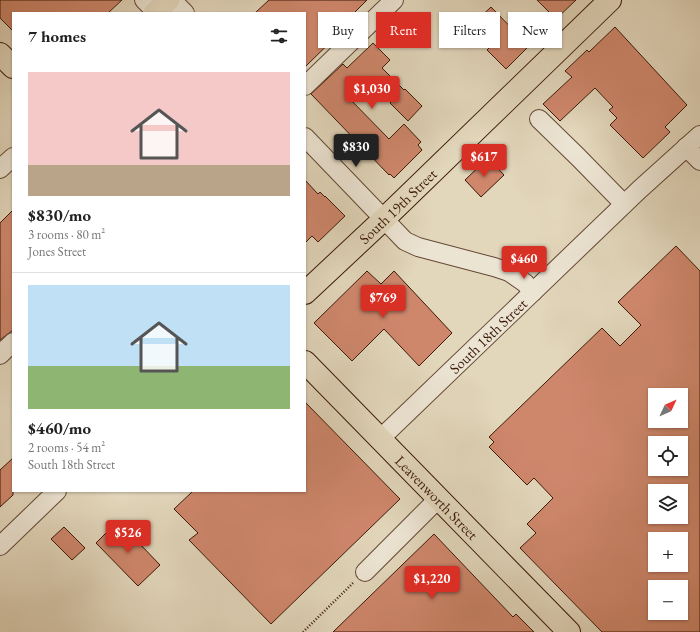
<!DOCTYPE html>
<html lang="en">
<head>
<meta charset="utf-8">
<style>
  :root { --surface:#fff; --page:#f6f6f6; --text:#222; --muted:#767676; --line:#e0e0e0; --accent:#d93025 }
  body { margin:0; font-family:"EB Garamond",serif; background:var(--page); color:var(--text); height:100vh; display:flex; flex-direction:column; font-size:15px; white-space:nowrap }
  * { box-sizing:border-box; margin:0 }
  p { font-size:13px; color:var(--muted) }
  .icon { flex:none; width:22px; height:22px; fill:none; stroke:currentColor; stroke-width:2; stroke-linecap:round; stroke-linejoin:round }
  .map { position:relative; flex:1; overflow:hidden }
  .drawer { position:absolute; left:12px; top:12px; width:294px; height:480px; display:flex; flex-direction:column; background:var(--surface); border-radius:0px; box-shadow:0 1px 3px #0004 }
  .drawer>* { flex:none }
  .top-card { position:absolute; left:318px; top:12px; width:322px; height:36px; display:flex; gap:8px }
  .needle { width:26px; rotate:46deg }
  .buttons { position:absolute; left:648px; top:388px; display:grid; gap:8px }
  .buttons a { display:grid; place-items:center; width:40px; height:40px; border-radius:0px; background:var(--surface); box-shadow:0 1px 3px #0004; font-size:20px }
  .price { position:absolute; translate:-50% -34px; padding:0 9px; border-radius:4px; background:var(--accent); color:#fff; font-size:13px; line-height:26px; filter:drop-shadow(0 1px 2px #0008) }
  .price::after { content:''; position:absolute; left:50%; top:24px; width:12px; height:9px; margin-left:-6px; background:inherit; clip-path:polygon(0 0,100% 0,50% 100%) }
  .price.selected { background:#222; color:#fff }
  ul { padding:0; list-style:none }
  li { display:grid; align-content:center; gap:8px; height:212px; padding:0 16px }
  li+li { border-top:1px solid var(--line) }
  li span { display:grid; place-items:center; height:124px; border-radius:0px; color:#555 }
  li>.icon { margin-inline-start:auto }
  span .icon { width:72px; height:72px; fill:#fffc; stroke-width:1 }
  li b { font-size:17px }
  h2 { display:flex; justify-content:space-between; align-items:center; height:48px; padding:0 16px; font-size:17px }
  .tag { padding:0 14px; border-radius:0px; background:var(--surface); box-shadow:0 1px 3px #0004; font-size:14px; line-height:36px }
  .tag.selected { background:var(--accent); color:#fff }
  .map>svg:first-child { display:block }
  .building { fill:#cf876c; stroke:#3a1907; fill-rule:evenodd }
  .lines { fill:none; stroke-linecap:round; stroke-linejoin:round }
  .minor-casing { stroke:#644834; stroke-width:20 }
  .major-casing { stroke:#3a1907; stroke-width:24 }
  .path { stroke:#3a1907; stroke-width:2.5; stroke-dasharray:1 2; stroke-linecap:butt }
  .minor { stroke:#ece4d3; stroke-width:18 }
  .major { stroke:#e2d6bb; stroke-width:22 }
  .labels { text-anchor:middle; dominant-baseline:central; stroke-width:3.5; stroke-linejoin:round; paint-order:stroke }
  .street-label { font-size:15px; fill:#3a1907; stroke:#ece4d3 }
</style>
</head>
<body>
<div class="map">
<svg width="700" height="632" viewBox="0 0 700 632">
  <rect width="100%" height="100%" fill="#e2d6bb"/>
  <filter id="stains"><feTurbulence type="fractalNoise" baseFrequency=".005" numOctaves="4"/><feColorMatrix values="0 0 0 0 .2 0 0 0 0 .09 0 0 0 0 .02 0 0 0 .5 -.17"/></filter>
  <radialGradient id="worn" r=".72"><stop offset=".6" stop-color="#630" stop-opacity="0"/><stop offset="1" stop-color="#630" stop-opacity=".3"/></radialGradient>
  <!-- building -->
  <g class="building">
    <path d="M0 0H122L108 13H13V31L0 18Z"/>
    <path d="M269 0H367L351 16 354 19 305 67V13H255Z"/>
    <path d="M537 0H576L556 19Z"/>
    <path d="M491 7 529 46 506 69 487 50 494 43 476 25 478 23 476 21Z"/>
    <path d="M615 27 687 105 665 127 670 132 643 158 610 125 617 118 609 110 613 107 595 88 560 121 543 104 572 77 565 71 587 50 589 52Z"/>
    <path d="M373 43 390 60 382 68 404 90 405 89 422 106 408 121 390 103 391 102 369 80 368 81 364 77 346 95 389 139 404 124 421 142 418 145 422 150 394 178 390 174 389 175 311 94 343 64 347 68Z"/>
    <path d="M488 158 504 175 481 197 465 180Z"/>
    <path d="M305 180 318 194 320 192 325 197V196L345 216 318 242 312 236 305 243Z"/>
    <path d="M13 210V330L0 340V223Z"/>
    <path d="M676 246 700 271V632H602L520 548 536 533 527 524 553 498 534 478 527 485 489 447 494 442 489 437 602 328 620 346 641 325 618 302ZM655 395H681V421H655ZM655 443H681V469H655ZM655 491H681V517H655ZM655 539H681V565H655ZM655 587H681V613H655Z"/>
    <path d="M367 271 381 284 394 271 452 333 419 366 384 329 352 361 314 323Z"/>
    <path d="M305 402 400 499 271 624 189 540 198 533 174 509 193 491H305Z"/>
    <path d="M13 458V495L0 507V470Z"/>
    <path d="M118 521 160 565 138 586 96 543Z"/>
    <path d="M64 527 85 548 72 560 51 539Z"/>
    <path d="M434 534 513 617 516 614 534 632H333Z"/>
  </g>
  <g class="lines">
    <defs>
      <g id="minor">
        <path d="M144 0 156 12"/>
        <path d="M172 0 185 13"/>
        <path d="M305 86 394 0"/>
        <path d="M539 119 578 157 624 204"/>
        <path d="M305 137 405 241 418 247 494 267 509 272 525 283 533 292"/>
        <path d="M686 147 700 161"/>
        <path d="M0 169 13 157"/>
        <path d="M0 355 13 342"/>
        <path id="s1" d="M381 438 639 190 700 135"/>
        <path d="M0 546 57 491"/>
        <path d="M365 572 439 498"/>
      </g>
      <g id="major">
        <path d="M155 13 168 0"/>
        <path d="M0 54 13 67"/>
        <path id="s2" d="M305 293 384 219 610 0"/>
        <path id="s3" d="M305 362 569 632"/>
      </g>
    </defs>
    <!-- minor casing -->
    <use href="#minor" class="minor-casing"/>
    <!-- major casing -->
    <use href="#major" class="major-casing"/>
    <!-- path -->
    <path class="path" d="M303 632 353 583"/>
    <!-- minor -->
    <use href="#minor" class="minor"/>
    <!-- major -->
    <use href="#major" class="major"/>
  </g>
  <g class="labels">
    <!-- street labels -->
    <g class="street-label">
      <text stroke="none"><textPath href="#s2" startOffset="127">South 19th Street</textPath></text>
      <text stroke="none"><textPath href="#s1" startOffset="148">South 18th Street</textPath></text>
      <text stroke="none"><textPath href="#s3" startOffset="189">Leavenworth Street</textPath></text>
    </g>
  </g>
  <rect width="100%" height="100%" filter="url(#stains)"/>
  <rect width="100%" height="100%" fill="url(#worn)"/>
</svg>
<div class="buttons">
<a><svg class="needle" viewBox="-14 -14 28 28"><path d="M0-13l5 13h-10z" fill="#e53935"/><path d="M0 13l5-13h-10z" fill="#767676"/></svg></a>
<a><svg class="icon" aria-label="locate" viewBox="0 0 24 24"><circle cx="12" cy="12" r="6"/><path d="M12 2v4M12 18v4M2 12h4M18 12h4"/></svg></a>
<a><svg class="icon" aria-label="layers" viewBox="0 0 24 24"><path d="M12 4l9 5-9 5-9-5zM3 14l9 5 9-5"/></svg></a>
<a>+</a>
<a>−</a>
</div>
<b class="price" style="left:372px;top:110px">$1,030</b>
<b class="price selected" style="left:356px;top:168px">$830</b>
<b class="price" style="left:484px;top:178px">$617</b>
<b class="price" style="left:524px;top:280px">$460</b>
<b class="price" style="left:383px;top:319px">$769</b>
<b class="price" style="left:128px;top:554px">$526</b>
<b class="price" style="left:432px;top:600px">$1,220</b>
<div class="top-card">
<a class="tag">Buy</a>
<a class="tag selected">Rent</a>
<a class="tag">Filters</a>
<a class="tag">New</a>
</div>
<section class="drawer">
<h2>7 homes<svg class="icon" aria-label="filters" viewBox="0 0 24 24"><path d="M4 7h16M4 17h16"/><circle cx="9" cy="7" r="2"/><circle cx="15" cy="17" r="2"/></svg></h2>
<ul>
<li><span style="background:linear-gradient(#f6c9c9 75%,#b9a48a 0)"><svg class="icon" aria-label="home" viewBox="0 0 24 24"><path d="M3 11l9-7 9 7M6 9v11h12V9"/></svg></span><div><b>$830/mo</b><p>3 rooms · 80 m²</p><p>Jones Street</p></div></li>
<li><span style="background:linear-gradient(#bfe0f5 65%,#8fb573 0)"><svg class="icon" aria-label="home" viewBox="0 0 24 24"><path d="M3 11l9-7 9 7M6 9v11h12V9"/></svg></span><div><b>$460/mo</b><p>2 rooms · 54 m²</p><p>South 18th Street</p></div></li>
</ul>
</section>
</div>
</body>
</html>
